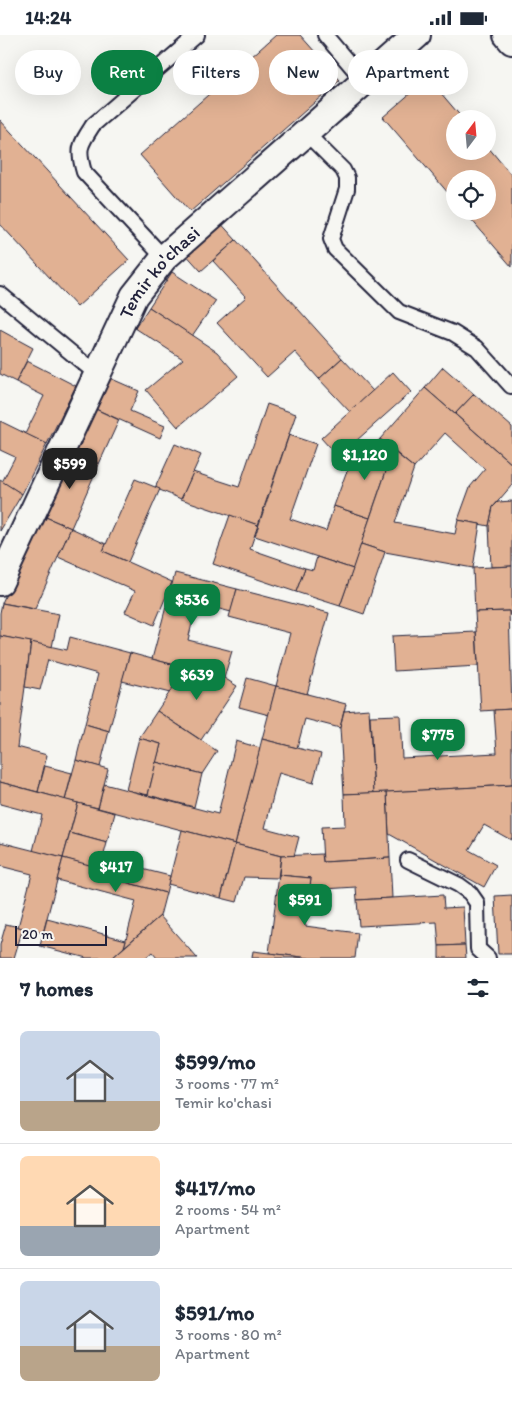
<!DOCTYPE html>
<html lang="en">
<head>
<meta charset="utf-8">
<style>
  :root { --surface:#fff; --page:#f6f6f7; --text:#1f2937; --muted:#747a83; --line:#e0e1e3; --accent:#0b8043 }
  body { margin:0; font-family:Itim,sans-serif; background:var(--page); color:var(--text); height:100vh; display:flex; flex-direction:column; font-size:19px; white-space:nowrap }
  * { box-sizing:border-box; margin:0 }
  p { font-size:16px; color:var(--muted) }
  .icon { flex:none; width:28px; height:28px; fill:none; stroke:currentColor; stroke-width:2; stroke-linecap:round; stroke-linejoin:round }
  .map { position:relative; height:923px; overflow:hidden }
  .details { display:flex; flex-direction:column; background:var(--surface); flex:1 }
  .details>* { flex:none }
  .banner { position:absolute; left:15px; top:15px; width:482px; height:45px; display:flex; gap:10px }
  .needle { width:32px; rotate:16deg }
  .controls { position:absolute; left:446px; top:75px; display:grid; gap:10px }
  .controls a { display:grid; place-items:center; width:50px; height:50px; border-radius:50%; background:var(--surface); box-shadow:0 5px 20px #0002; font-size:25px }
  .scale { position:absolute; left:15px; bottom:12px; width:92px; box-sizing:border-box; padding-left:5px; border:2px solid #22223b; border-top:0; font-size:14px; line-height:18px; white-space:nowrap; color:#22223b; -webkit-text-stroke:4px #f6f6f2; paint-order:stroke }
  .price { position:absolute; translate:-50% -42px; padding:0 11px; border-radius:10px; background:var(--accent); color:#fff; font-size:16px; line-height:32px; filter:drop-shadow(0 1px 2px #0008) }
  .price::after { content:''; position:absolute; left:50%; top:30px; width:15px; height:11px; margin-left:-8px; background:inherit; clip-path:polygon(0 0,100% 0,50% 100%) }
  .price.on { background:#222; color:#fff }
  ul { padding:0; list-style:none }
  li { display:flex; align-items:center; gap:15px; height:125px; padding:0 20px }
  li+li { border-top:1px solid var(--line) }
  li span { display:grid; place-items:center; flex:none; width:140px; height:100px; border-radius:8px; color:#555 }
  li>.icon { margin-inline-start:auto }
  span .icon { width:60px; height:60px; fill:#fffc; stroke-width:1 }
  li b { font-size:21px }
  h2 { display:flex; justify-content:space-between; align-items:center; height:60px; padding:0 20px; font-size:21px }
  .tag { padding:0 18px; border-radius:22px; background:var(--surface); box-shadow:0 5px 20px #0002; font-size:18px; line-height:45px }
  .tag.on { background:var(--accent); color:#fff }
  .status { display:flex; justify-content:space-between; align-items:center; height:35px; padding:0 25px; background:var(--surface); direction:ltr }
  .status svg { height:14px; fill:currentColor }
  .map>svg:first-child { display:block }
  .building { fill:#e1b193; stroke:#22223b }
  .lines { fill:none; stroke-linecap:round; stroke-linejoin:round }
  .service-casing { stroke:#22223b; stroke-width:18 }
  .minor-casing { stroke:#22223b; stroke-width:30 }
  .service { stroke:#f6f6f2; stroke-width:14 }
  .minor { stroke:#f6f6f2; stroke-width:26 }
  .labels { text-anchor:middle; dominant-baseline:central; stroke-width:5; stroke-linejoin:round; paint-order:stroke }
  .street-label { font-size:19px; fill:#22223b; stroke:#f6f6f2 }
</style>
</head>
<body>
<div class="status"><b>14:24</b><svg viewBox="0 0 49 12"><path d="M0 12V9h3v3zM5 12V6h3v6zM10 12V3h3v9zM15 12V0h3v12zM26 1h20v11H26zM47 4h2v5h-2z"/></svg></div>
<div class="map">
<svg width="512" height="923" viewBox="0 0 512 923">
  <rect width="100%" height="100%" fill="#f6f6f2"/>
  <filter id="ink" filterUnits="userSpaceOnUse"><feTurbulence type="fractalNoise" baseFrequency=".02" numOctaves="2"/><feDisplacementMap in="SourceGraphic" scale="10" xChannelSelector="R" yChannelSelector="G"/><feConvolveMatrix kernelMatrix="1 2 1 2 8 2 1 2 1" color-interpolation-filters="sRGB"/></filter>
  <g filter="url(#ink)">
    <!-- building -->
    <g class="building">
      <path d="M276 0H300L340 45 190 177 140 120Z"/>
      <path d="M428 43 463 84H455V116H488V112L512 141V232L464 176H488V144H455V166L383 82Z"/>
      <path d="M0 85 129 225 77 272 0 189Z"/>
      <path d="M217 184 236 205 201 236 183 216Z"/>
      <path d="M236 205 342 323 319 344 295 317 267 342 217 288 246 262 213 226Z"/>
      <path d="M172 237 216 266 192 301 149 272Z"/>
      <path d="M149 272 217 317 238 341 178 392 146 355 183 324 135 293Z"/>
      <path d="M0 295 33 313 16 347 0 339Z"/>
      <path d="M342 323 373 356 350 377 319 344Z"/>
      <path d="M27 326 76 351 47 409 25 399 44 361 16 347Z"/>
      <path d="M443 332 474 359 455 379 425 353Z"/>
      <path d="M393 337 411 357 338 422 321 403Z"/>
      <path d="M103 340 139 356 130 376 165 391 160 403 89 371Z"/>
      <path d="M425 353 512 429V450L493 472 489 491 458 485 470 452 485 434 445 398 414 433 380 404Z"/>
      <path d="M474 359 512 392V429L455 379Z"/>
      <path d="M267 369 296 379 258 490 181 464 193 437 239 452Z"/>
      <path d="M89 371 119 385 99 429 70 416Z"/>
      <path d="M0 386 47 409 22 459 2 447 15 422 0 415Z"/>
      <path d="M289 400 316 409 290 484 326 496 334 471 370 483 353 534 255 501Z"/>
      <path d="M380 404 393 416 370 483 334 471 346 438Z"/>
      <path d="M175 409 201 420 181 464 155 453Z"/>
      <path d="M70 416 99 429 71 493 41 480Z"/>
      <path d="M393 416 414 433 395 488 455 499 458 485 480 489 473 533 385 517 361 509Z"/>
      <path d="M135 444 160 454 128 527 103 516Z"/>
      <path d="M0 445 22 459 0 496Z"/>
      <path d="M512 466V531L491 532 489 491 493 472 498 467Z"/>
      <path d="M41 480 71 493 35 574 2 568Z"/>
      <path d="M230 480 258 490 250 514 305 533 296 557 213 529Z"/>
      <path d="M71 493 106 509 103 516 172 547 154 590 125 577 135 556 58 522Z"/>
      <path d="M361 509 385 517 364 579 340 571Z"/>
      <path d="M317 522 353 534 340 571 296 557 305 533 313 535Z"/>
      <path d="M512 531V580H510L509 576 475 577 473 533Z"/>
      <path d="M175 538 237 554 231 577 197 568 188 605 232 616 224 643 152 624Z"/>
      <path d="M237 554 329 578 307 659 276 651 290 598 229 582Z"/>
      <path d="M2 568 59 579 52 612 0 601V578Z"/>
      <path d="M509 576 512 674 481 676 475 577Z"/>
      <path d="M476 597 478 631 394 636 392 601Z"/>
      <path d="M0 601 31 607 17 712 47 720 38 757 0 747Z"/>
      <path d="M70 602 130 618 109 696 85 689 98 639 48 625 40 655 25 652 31 607 67 615Z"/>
      <path d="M130 618 152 624 186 633 170 658 122 646Z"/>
      <path d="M186 633 224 643 237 651 201 705 157 676Z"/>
      <path d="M247 643 276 651 269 680 239 672Z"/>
      <path d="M276 651 346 669 340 693 305 684 297 713 262 704Z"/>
      <path d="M369 674 374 758 344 759 340 693 344 676Z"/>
      <path d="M512 674V750L374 758 370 681 400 680 402 723 497 718 494 675Z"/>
      <path d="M157 676 217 716 202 739 156 727 161 709 139 703Z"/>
      <path d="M85 689 109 696 100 732 76 725Z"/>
      <path d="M139 703 161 709 148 760 126 755Z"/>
      <path d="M262 704 321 719 313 748 279 738 265 793 299 802 294 821H281L235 809Z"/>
      <path d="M236 706 260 713 235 809 98 773 104 749 218 779Z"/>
      <path d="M76 725 108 734 98 773 65 765Z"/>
      <path d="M156 727 202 739 194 772 148 760Z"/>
      <path d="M45 731 72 738 65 765 38 757Z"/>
      <path d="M0 747 78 768 63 823 33 816 42 780 0 769Z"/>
      <path d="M512 750V802L511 805 484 790 469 815 496 830 484 852 389 799 387 757Z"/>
      <path d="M387 757 390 823 323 827 321 792 345 791 344 759Z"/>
      <path d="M78 768 115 778 107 808 70 798Z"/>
      <path d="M182 795 235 809 221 863 168 849Z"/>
      <path d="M70 798 107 808 100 834 63 823Z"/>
      <path d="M0 807 63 823 43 898 18 892 32 839 0 831Z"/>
      <path d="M235 809 281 821 278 843 244 842 237 867 221 863Z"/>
      <path d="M322 819 323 827 390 823 392 863 357 865 356 852 309 855 311 843 279 840 281 821Z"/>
      <path d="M63 823 116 837 114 844 166 858 160 881 124 912 136 866 57 845Z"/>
      <path d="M118 828 170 841 166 858 114 844Z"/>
      <path d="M279 840 311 843 305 891 358 898 355 923H309L269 918Z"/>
      <path d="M443 860 444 873 463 872 465 910 439 911 437 887 359 891 357 865Z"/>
      <path d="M512 860V919H498L495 861Z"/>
      <path d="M160 881 197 923H157L152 917 145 923H112Z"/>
      <path d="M47 884 126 905 124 912 112 923H87L40 911Z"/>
      <path d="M6 889 23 893 14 923H0V910Z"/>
      <path d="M465 910 466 923H439V911Z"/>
      <path d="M253 916 309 923H252Z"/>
    </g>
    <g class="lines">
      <defs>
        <g id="service">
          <path d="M325 0 364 46"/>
          <path d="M306 98 343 135 347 143V154L331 204 335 214 399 277 453 298 477 313 511 351"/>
          <path d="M164 223 84 137C77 113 80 110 93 90L197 0"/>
          <path d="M0 259 98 340"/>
          <path d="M408 825 459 850 470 858 477 868 478 914 488 923"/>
        </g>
        <g id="minor">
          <path d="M507 0 512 6"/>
          <path id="s1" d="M0 547 134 261 164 223 417 0"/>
        </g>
      </defs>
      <!-- service casing -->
      <use href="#service" class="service-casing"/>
      <!-- minor casing -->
      <use href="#minor" class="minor-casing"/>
      <!-- service -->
      <use href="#service" class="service"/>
      <!-- minor -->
      <use href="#minor" class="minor"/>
    </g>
  </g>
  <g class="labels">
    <!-- street labels -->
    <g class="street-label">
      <text stroke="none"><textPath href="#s1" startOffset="350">Temir ko'chasi</textPath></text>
    </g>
  </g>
</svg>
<div class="controls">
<a><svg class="needle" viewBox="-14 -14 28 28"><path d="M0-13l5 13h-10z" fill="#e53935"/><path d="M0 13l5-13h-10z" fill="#747a83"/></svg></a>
<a><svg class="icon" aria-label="locate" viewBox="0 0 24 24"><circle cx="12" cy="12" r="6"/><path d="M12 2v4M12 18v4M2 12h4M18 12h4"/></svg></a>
</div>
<div class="scale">20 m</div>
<b class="price" style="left:365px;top:446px">$1,120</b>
<b class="price on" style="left:70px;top:455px">$599</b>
<b class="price" style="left:192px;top:591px">$536</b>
<b class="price" style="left:197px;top:666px">$639</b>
<b class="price" style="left:438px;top:726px">$775</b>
<b class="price" style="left:116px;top:858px">$417</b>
<b class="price" style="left:305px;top:891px">$591</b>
<div class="banner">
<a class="tag">Buy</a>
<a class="tag on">Rent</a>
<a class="tag">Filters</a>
<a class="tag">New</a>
<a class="tag">Apartment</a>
</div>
</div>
<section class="details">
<h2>7 homes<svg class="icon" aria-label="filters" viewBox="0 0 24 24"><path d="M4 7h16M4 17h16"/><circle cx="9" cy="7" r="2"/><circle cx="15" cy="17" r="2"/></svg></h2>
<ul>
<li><span style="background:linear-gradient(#c9d6e8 70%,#b9a48a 0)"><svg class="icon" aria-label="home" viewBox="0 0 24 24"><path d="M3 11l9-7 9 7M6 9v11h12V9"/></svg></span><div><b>$599/mo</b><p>3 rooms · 77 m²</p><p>Temir ko'chasi</p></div></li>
<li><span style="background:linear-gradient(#ffd9b3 70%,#9aa5b1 0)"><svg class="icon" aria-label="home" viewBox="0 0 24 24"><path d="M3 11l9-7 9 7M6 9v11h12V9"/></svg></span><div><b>$417/mo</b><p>2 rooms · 54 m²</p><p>Apartment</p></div></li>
<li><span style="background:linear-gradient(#c9d6e8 65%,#b9a48a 0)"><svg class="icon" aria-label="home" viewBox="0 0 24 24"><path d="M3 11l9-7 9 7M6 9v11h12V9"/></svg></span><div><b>$591/mo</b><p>3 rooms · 80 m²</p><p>Apartment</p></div></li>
</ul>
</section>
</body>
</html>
